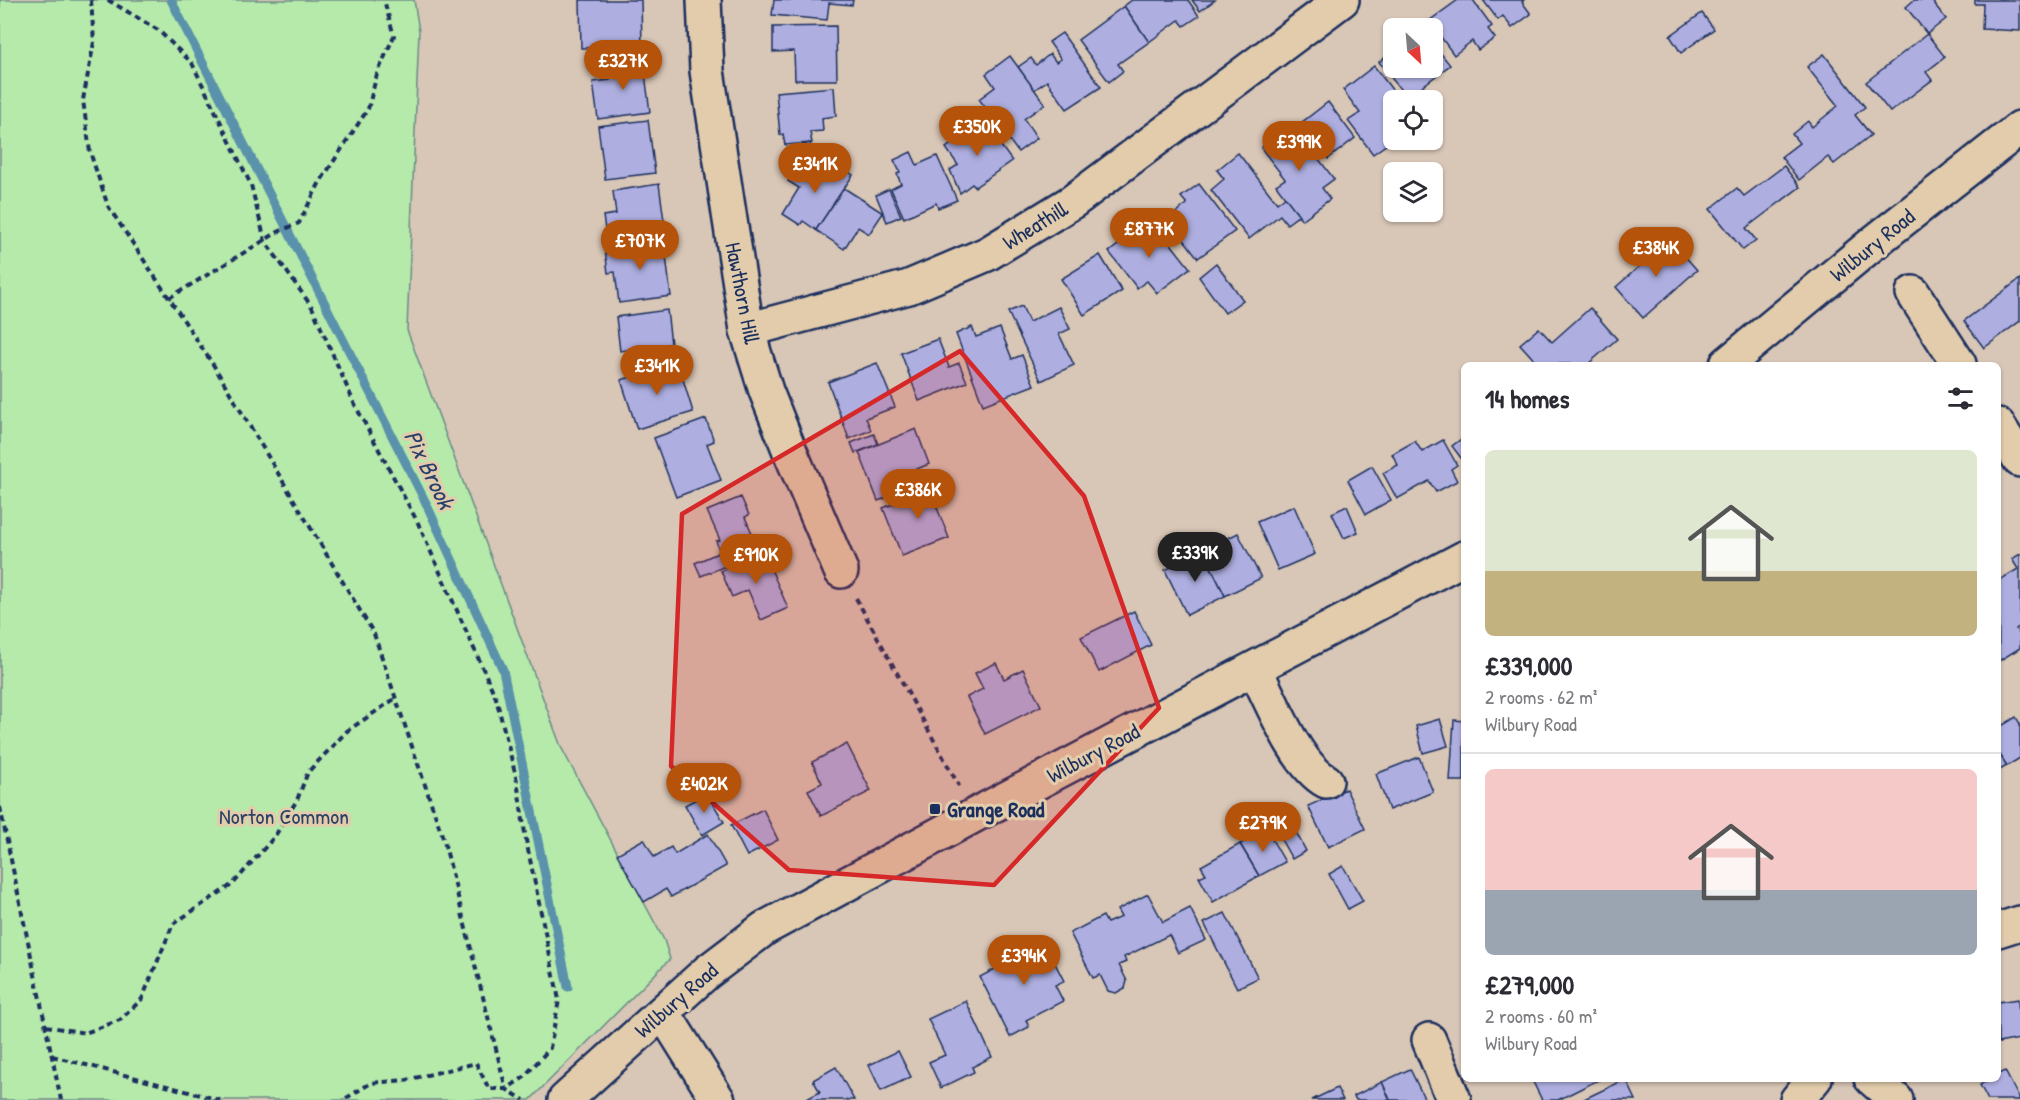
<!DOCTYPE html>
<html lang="en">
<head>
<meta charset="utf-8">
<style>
  :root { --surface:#fff; --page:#f2f2f3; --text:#2b2b33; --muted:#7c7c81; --line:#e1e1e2; --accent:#b45309 }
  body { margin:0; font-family:"Patrick Hand",sans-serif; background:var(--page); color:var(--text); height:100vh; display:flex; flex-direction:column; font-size:22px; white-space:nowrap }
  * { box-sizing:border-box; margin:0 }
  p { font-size:20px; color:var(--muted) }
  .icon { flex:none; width:33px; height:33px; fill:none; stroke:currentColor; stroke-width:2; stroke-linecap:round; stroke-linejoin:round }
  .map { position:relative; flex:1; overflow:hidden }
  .sheet { position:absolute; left:1461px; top:362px; width:540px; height:720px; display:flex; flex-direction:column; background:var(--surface); border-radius:9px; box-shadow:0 2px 4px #0004 }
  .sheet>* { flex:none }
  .needle { width:39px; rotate:154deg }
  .tools { position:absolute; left:1383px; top:18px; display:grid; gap:12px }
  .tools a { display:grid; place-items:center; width:60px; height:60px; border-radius:9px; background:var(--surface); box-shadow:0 2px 4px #0004; font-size:30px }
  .price { position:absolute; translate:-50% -51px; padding:0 14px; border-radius:21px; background:var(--accent); color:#fff; font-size:20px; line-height:39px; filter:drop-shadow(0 2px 3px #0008) }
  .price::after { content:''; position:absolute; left:50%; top:36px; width:18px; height:14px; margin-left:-9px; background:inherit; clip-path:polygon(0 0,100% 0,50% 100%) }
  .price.selected { background:#222; color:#fff }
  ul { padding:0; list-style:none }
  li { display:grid; align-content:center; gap:12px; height:318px; padding:0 24px }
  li+li { border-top:2px solid var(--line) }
  li span { display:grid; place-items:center; height:186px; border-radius:9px; color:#555 }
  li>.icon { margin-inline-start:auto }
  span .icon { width:108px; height:108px; fill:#fffc; stroke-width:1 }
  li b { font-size:26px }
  h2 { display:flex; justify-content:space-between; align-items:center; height:72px; padding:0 24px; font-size:26px }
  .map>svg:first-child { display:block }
  .green { fill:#b6eaab; stroke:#688c84; stroke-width:1.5 }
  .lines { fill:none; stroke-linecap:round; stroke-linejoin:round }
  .stream { stroke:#5a92ab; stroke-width:9 }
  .building { fill:#aeafe0; stroke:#1b2f5e; stroke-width:1.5 }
  .minor-casing { stroke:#1b2f5e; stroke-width:38 }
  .path { stroke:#1b2f5e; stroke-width:4; stroke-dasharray:6 4.5; stroke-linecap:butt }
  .minor { stroke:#e2ccab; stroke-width:33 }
  .marked { fill:#d62828; fill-opacity:0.2; stroke:#d62828; stroke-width:4.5; stroke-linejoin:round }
  .poi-dot { fill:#1b2f5e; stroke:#e2ccab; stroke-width:2 }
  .labels { text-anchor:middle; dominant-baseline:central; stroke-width:6; stroke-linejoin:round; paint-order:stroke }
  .street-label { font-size:22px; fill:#1b2f5e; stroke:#e2ccab }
  .poi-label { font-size:22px; font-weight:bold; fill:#1b2f5e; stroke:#e2ccab; text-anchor:start }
  .park-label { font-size:22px; fill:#2a4266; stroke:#e2ccab }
  .water-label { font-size:24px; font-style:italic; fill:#26406b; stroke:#e2ccab }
</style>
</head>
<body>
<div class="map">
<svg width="2020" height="1100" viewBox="0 0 2020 1100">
  <rect width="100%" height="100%" fill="#d8c6b6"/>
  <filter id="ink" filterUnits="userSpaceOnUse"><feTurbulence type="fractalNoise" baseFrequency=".0167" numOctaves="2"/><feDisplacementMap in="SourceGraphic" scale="12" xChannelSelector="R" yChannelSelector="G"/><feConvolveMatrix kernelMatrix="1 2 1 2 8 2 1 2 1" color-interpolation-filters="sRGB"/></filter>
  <g filter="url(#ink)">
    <!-- green -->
    <path class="green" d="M0 0H414L419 31 407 330 561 747 664 940 670 959 530 1100H0Z"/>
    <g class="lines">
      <!-- stream -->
      <path class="stream" d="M171 0 425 501 503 670 568 987"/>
    </g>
    <!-- building -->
    <g class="building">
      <path d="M580 0H641L642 47 581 48Z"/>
      <path d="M774 0H853L852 5 829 3 827 20 772 15Z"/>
      <path d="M1132 0H1188L1199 16 1184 26 1179 20 1149 42 1124 6Z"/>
      <path d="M1192 0H1215L1200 11Z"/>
      <path d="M1458 0H1473L1492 26 1488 29 1495 38 1478 50 1472 41 1454 55 1429 21Z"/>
      <path d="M1483 0H1524L1522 2 1531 14 1512 28 1503 16 1498 20Z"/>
      <path d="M1914 0H1931L1946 19 1927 34 1906 7Z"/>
      <path d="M1975 0H2020V31L1982 29 1983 4H1975Z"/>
      <path d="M1124 6 1149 42 1118 64 1123 71 1109 82 1078 40Z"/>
      <path d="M1702 13 1714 29 1681 53 1670 36Z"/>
      <path d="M836 26 837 80H795L794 51 773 52V27Z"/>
      <path d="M1062 33 1101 87 1067 109 1047 81 1034 90 1018 67 1031 58 1036 65 1050 54 1056 62 1061 59 1049 42Z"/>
      <path d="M1927 34 1945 57 1926 72 1932 80 1890 112 1866 82Z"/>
      <path d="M1432 42 1450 65 1407 98 1379 62 1394 51V68H1432Z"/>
      <path d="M1824 54 1865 107 1855 115 1871 135 1834 164 1828 157 1799 180 1781 157 1799 143 1792 134 1808 121 1812 127 1838 106 1807 67Z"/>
      <path d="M1010 56 1045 104 1024 119 1037 138 1018 152 979 99 995 87 986 74Z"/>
      <path d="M643 59 650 112 598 119 593 82 610 80 608 64Z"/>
      <path d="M1374 66 1400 100H1394V139L1373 154 1348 121 1360 113 1343 90Z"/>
      <path d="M834 87 836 116 822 118 823 131 810 132 812 143 785 145 783 134 780 135 776 92Z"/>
      <path d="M1328 102 1355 138 1328 159 1301 123Z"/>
      <path d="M648 120 655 173 605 179 598 126Z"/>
      <path d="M983 121 1012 161 975 187 972 184 960 193 950 170 958 165 946 148Z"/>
      <path d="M1293 125 1334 179 1322 188 1330 199 1302 220 1276 185 1285 179 1261 148Z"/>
      <path d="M810 143 813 155 790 162 787 150Z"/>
      <path d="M911 152 917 165 937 156 957 200 938 208 936 203 904 218 891 189 901 184 897 174 900 172 894 160Z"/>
      <path d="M1238 153 1277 203 1285 197 1299 215 1287 224 1280 215 1249 239 1211 190 1224 179 1217 170Z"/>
      <path d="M802 161 828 178 837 164 853 175 816 230 803 221 800 225 783 214 799 188 788 181Z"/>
      <path d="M1784 166 1800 187 1746 228 1756 240 1743 250 1710 209 1737 188 1744 196Z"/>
      <path d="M659 184 666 235 607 243 603 216 616 214 613 191Z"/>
      <path d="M1199 184 1235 231 1198 258 1168 219 1187 204 1181 197Z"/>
      <path d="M844 188 883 213 869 234 858 227 844 249 816 230Z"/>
      <path d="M889 189 901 216 887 222 876 195Z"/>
      <path d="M1148 222 1164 242 1167 239 1190 268 1157 293 1147 281 1137 288 1109 252Z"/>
      <path d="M1670 239 1697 270 1643 318 1616 287Z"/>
      <path d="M664 241 671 296 619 303 615 272 608 273 605 249Z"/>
      <path d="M1100 255 1122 291 1084 315 1061 279Z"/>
      <path d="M1216 263 1243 300 1225 313 1199 277Z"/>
      <path d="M2020 279V321L1984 348 1964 321Z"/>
      <path d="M1022 306 1029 322 1059 307 1070 329 1059 334 1074 365 1041 381 1008 312Z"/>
      <path d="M1590 308 1617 339 1588 364H1538L1520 344 1539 328 1552 342Z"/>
      <path d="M667 310 671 344 620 351 616 317Z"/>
      <path d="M972 327 976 337 1000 328 1012 359 1022 355 1034 385 983 405 956 334Z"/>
      <path d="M938 339 949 367 959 363 967 382 919 401 901 353Z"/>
      <path d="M672 347 674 361 641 366 639 351Z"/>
      <path d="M678 363 693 412 637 429 621 380Z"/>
      <path d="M877 363 895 407 866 418 871 430 849 439 828 382Z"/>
      <path d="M706 419 714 441 707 444 721 480 676 497 654 438Z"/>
      <path d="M916 429 929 464 917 469 922 484 878 501 859 452Z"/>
      <path d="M874 434 878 444 855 453 851 443Z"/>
      <path d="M1464 437V462L1452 446Z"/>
      <path d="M1443 440 1457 465 1451 469 1457 481 1436 492 1429 481 1397 499 1383 473 1398 465 1392 454 1415 441 1422 452Z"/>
      <path d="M1372 466 1391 500 1366 514 1348 480Z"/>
      <path d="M941 485 947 488 950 495 947 501 936 505 949 538 902 556 883 508Z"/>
      <path d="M741 497 749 515 745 517 755 540 728 551 733 563 701 576 695 563 720 552 716 541 720 540 707 511Z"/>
      <path d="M1294 506 1315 554 1278 570 1257 522Z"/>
      <path d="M1347 506 1358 532 1344 538 1332 513Z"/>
      <path d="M1238 533 1261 578 1225 596 1203 551Z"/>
      <path d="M1203 551 1225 596 1187 615 1165 570Z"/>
      <path d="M764 553 788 608 761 620 748 590 732 597 721 571Z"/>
      <path d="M2020 554V626L2016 629 2020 635V648L1999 661 1998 581 2018 569 2012 559Z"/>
      <path d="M1134 611 1151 645 1099 672 1081 637Z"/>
      <path d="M996 663 1004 679 1023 669 1041 706 985 734 967 697 983 689 975 673Z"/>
      <path d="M2016 717 2020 724V758L2007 766 1998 752V728Z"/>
      <path d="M1440 719 1448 746 1423 753 1416 726Z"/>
      <path d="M1454 720 1464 721V781H1450Z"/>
      <path d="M847 744 871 791 821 816 808 790 822 783 812 762Z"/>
      <path d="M1998 752 2007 766 1998 771Z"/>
      <path d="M1419 757 1433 792 1389 810 1376 774Z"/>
      <path d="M1346 789 1365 829 1328 847 1308 806Z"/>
      <path d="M707 793 724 822 702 835 685 805Z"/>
      <path d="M763 809 778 840 747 856 731 825Z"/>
      <path d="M1289 819 1306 851 1292 859 1274 827Z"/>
      <path d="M1266 829 1285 862 1259 876 1240 844Z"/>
      <path d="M708 834 726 866 671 897 666 889 644 902 617 854 644 839 654 857 671 847 675 854Z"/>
      <path d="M1240 844 1259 876 1213 902 1199 877 1206 874 1201 866Z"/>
      <path d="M1343 866 1363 901 1348 909 1329 874Z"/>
      <path d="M1148 894 1163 922 1190 908 1206 940 1178 953 1169 935 1124 957 1126 962 1119 965 1127 981 1125 988 1116 993 1108 991 1100 975 1093 978 1070 933 1103 916 1107 923 1121 917 1117 910Z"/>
      <path d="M1225 913 1258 978 1237 988 1204 923Z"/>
      <path d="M1042 938 1064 981 1055 985 1063 1001 1026 1020 1029 1027 1010 1037 980 977 1014 959 1012 953Z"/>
      <path d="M2018 999 2020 1039 1998 1043V1002Z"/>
      <path d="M966 1001 992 1057 972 1067 974 1072 941 1088 929 1062 945 1055 928 1019Z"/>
      <path d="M898 1051 911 1077 881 1091 869 1065Z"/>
      <path d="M836 1067 854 1100H805L820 1092 813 1080Z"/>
      <path d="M1410 1069 1425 1100H1390L1382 1082Z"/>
      <path d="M2005 1071 2020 1100H1988L1980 1085 1991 1078H1998V1074Z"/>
      <path d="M1531 1078H1602L1558 1100H1542Z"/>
      <path d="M1626 1079 1636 1100H1582Z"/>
      <path d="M1382 1082 1390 1100H1356L1354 1096Z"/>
      <path d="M1337 1088 1343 1100H1312Z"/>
    </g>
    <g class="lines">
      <defs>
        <g id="minor">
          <path d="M704 0 707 71 747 330 766 391 789 449 841 571"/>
          <path d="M1913 293 1959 364"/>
          <path d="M747 330 909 287 987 254 1072 202 1342 0"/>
          <path d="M1727 364 1877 240 2020 128"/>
          <path d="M1998 425 2020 460"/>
          <path d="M1255 669C1271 700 1296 765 1326 781"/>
          <path d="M1998 930 2020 923"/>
          <path d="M663 1012 718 1100"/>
          <path d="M1429 1040 1454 1100"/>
          <path d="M1871 1078 1896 1100"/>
          <path d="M565 1100 707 972 765 928 975 815 1464 558"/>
          <path d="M1797 1100 1815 1078"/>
        </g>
      </defs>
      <!-- minor casing -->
      <use href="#minor" class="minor-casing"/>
      <!-- path -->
      <g class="path">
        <path d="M91 0 94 42 83 100 90 152 108 206 214 366 374 634 444 841 506 1089 524 1100"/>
        <path d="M108 0 158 30 192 63 251 185 265 241 312 307 354 403 418 523 496 698 517 781 526 840 559 1000 550 1048 523 1078 506 1089H489L476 1063 407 1080 371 1083 343 1100"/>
        <path d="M169 298 278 232 299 223 320 182 368 109 377 74 394 36 384 0"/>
        <path d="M856 598 959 786"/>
        <path d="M0 807 61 1100"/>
        <path d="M46 1026 85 1033 120 1020 142 999 173 924 233 884 275 836 297 800 308 772 347 731 396 698"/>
        <path d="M52 1056 220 1100"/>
      </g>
      <!-- minor -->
      <use href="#minor" class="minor"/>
    </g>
  </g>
  <!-- marked area -->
  <path class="marked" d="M960 351 1084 496 1159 708 994 885 789 870 671 766 682 514Z"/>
  <!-- markers -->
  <rect class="poi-dot" x="929" y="803" width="12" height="12" rx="3"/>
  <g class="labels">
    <!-- street labels -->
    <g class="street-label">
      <text transform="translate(1035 225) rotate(-32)">Wheathill</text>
      <text transform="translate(1872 245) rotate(-39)">Wilbury Road</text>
      <text transform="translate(743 293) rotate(79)">Hawthorn Hill</text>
      <text transform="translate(1093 753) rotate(-28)">Wilbury Road</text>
      <text transform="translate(676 1000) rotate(-41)">Wilbury Road</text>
    </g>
    <!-- poi labels -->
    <g class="poi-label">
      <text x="947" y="809">Grange Road</text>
    </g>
    <!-- park labels -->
    <g class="park-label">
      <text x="284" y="816">Norton Common</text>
    </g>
    <!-- water labels -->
    <g class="water-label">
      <text transform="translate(430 469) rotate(64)">Pix Brook</text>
    </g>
  </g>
</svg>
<div class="tools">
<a><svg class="needle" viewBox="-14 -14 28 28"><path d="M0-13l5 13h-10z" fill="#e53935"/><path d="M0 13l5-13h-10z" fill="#7c7c81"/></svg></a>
<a><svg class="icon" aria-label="locate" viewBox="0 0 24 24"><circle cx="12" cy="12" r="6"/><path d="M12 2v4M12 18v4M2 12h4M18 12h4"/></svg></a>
<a><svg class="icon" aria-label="layers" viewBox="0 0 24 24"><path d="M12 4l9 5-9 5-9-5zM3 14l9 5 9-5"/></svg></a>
</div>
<b class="price" style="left:623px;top:91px">£327K</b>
<b class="price" style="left:977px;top:157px">£350K</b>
<b class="price" style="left:1299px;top:172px">£399K</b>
<b class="price" style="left:815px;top:194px">£341K</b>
<b class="price" style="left:1149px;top:259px">£877K</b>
<b class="price" style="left:640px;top:271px">£707K</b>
<b class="price" style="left:1656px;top:278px">£384K</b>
<b class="price" style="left:657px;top:396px">£341K</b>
<b class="price" style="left:918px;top:520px">£386K</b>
<b class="price selected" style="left:1195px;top:583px">£339K</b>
<b class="price" style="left:756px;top:585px">£910K</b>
<b class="price" style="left:704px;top:814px">£402K</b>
<b class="price" style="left:1263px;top:853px">£279K</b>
<b class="price" style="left:1024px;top:986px">£394K</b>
<section class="sheet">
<h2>14 homes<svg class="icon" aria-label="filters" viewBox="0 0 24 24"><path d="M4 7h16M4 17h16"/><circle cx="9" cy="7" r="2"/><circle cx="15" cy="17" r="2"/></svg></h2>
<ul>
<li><span style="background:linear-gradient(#dfe7d0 65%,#c2b280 0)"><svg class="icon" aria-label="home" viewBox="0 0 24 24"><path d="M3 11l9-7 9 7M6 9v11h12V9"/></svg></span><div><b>£339,000</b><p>2 rooms · 62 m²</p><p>Wilbury Road</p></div></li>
<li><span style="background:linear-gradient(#f6c9c9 65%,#9aa5b1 0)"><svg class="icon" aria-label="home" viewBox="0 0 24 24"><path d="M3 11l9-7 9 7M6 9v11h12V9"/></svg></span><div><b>£279,000</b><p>2 rooms · 60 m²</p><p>Wilbury Road</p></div></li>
</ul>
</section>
</div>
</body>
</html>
